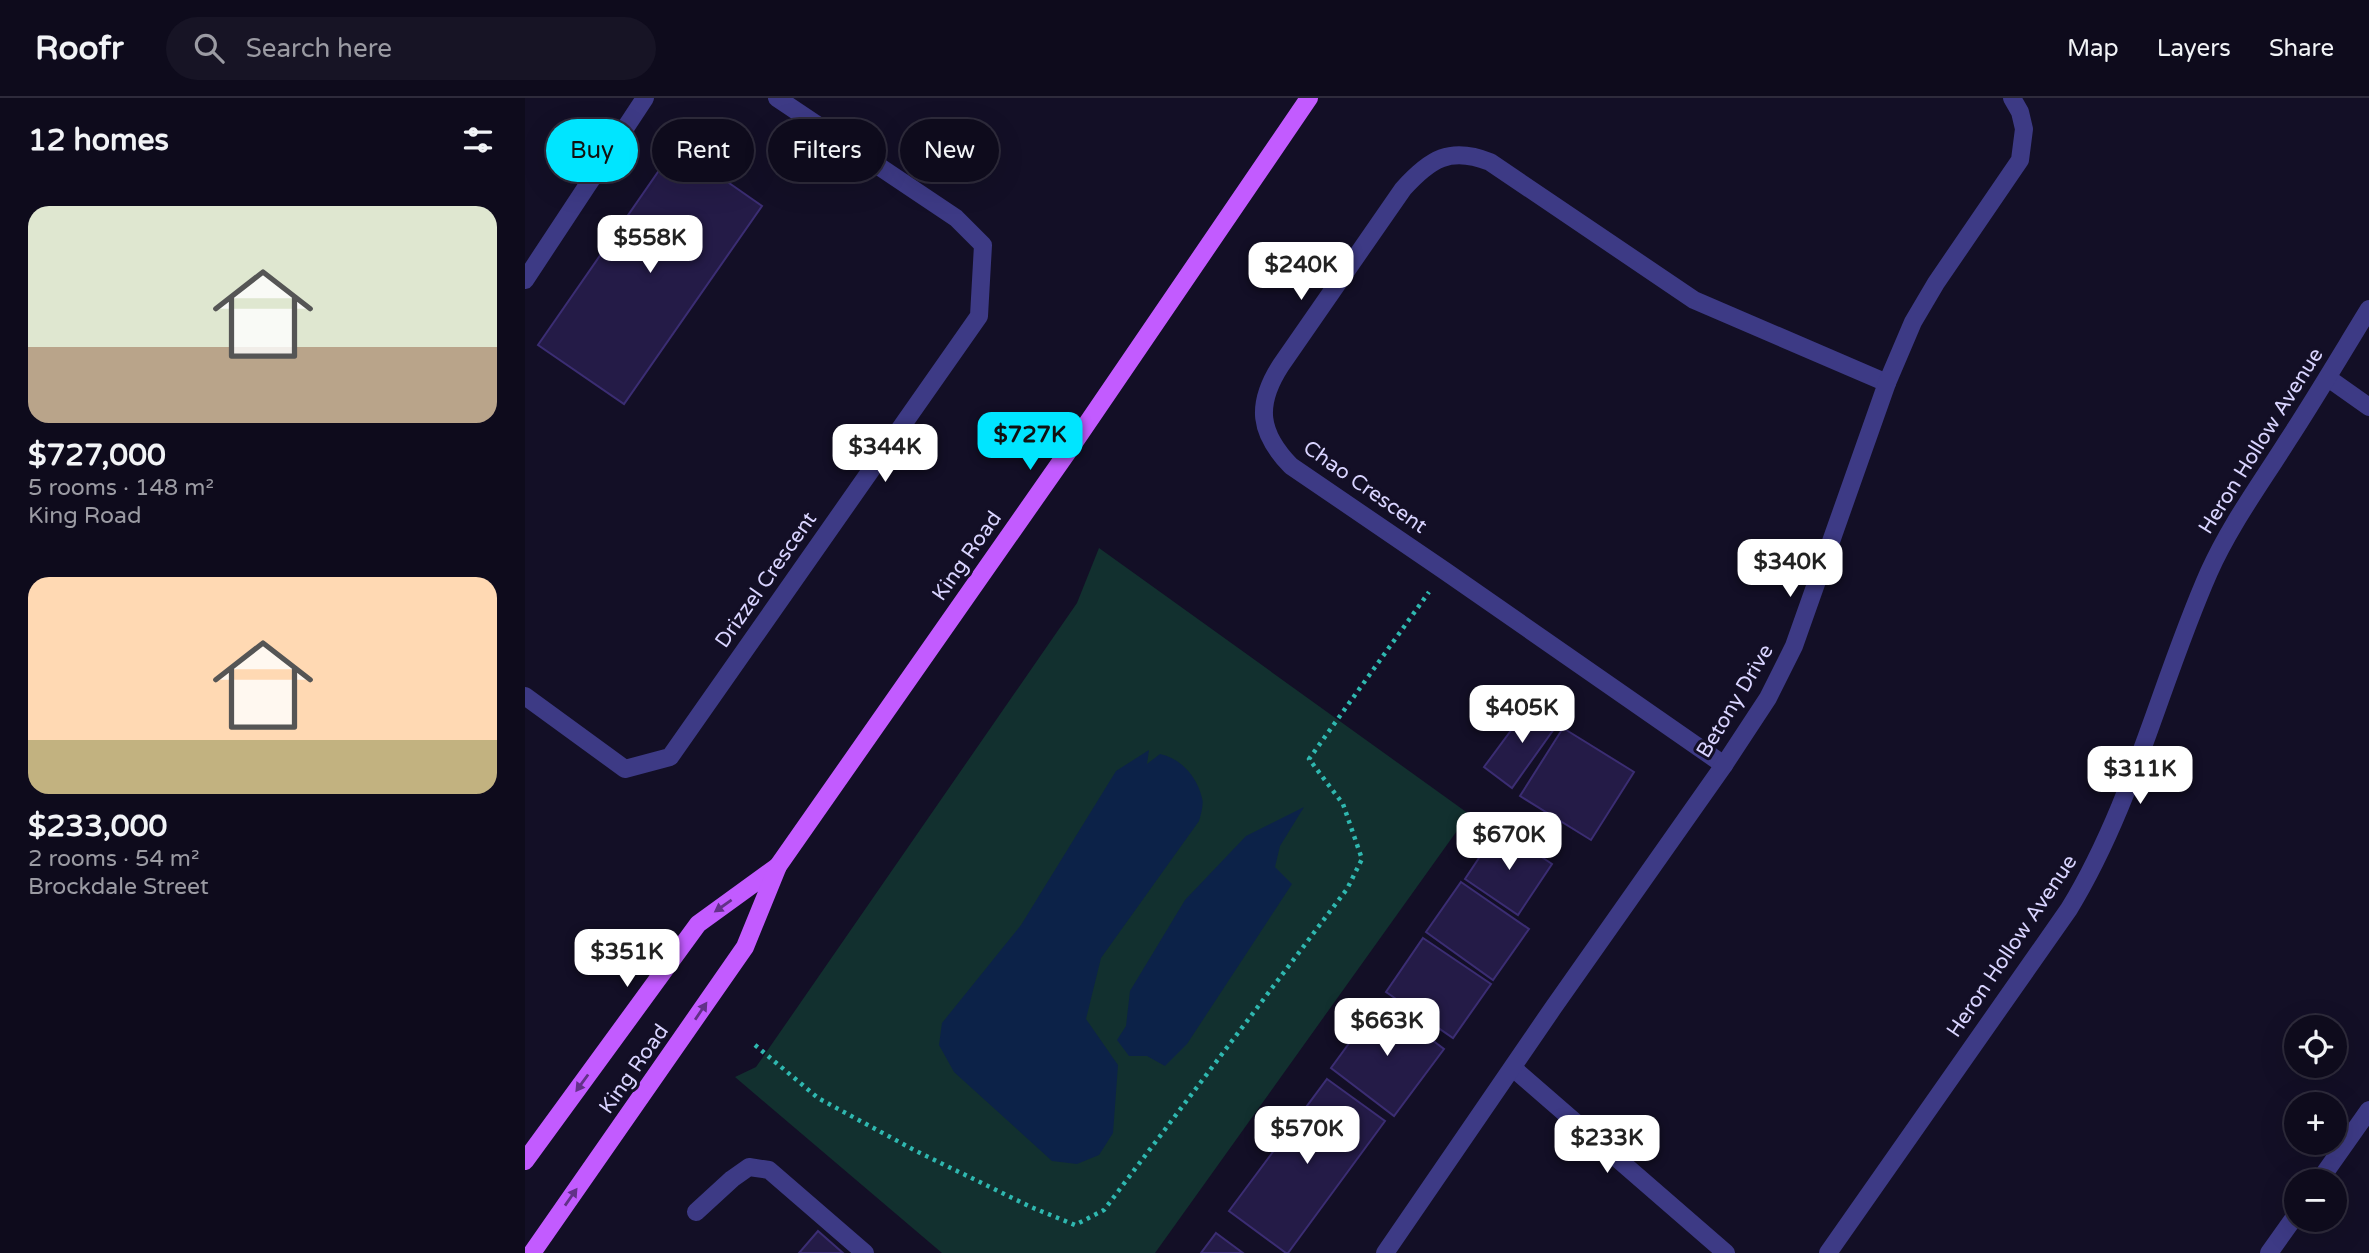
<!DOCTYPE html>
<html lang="en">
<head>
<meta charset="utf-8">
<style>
  :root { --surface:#0e0b1c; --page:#171425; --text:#f1f3f6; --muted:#9b9ba3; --line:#2e2b3b; --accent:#00e5ff }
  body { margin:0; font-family:"Varela Round",sans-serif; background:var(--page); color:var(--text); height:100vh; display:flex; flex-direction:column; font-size:26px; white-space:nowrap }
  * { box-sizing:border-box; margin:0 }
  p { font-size:23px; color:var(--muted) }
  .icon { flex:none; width:38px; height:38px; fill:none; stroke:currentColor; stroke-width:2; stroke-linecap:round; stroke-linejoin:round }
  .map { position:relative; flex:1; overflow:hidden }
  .panel { display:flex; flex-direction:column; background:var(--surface); width:525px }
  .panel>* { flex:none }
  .hud { position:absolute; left:21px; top:21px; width:665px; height:63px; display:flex; gap:14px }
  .buttons { position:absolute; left:1759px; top:917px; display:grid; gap:14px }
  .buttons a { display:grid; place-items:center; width:63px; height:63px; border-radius:50%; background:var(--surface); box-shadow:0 7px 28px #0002,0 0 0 2px var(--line); font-size:35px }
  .price { position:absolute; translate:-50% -60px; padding:0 16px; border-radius:14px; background:#fff; color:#222; font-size:23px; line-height:46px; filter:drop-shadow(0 2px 4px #0008) }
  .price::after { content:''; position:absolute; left:50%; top:42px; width:21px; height:16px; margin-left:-10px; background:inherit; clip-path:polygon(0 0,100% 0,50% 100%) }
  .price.selected { background:var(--accent); color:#111 }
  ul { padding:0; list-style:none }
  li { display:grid; align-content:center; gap:14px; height:371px; padding:0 28px }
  li span { display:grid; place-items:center; height:217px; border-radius:21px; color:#555 }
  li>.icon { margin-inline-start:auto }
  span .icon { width:126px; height:126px; fill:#fffc; stroke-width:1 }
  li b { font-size:30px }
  h2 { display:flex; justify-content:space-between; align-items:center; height:84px; padding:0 28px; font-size:30px }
  .pill { padding:0 24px; border-radius:32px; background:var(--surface); box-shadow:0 7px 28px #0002,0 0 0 2px var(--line); font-size:24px; line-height:63px }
  .pill.selected { background:var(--accent); color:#111 }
  header { display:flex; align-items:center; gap:42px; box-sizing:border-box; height:98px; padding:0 35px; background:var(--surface); border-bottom:2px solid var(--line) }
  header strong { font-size:33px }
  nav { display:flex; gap:38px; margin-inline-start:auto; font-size:24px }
  .search { width:490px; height:63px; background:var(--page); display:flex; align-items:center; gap:18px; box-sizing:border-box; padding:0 24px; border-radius:38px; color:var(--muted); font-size:26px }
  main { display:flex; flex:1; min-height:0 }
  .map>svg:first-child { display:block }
  .green { fill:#12302f }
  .water { fill:#0c2248 }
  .building { fill:#241b47; stroke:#3b2d73; stroke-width:2 }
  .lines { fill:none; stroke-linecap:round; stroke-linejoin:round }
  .path { stroke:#2fb8b0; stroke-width:4.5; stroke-dasharray:3.5 5; stroke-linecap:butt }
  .minor { stroke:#3d3a85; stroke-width:18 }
  .major { stroke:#c25bff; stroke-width:18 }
  .oneway { fill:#623188 }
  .labels { text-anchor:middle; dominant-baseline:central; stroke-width:6; stroke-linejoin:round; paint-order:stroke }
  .street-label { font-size:21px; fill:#d9d4ff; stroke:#130f26 }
</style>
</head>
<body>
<header>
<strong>Roofr</strong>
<div class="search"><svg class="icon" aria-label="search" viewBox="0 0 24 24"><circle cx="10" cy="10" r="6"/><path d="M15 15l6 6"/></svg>Search here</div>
<nav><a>Map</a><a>Layers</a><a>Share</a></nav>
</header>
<main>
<section class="panel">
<h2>12 homes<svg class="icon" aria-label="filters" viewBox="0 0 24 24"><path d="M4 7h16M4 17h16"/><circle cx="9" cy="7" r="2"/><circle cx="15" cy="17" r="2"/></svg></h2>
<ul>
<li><span style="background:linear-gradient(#dfe7d0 65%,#b9a48a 0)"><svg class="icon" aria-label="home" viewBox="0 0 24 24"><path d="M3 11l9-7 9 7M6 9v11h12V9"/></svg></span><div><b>$727,000</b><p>5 rooms · 148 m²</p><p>King Road</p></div></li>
<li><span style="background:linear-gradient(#ffd9b3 75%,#c2b280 0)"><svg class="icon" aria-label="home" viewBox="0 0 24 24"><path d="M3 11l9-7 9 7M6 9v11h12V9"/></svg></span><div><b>$233,000</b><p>2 rooms · 54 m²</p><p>Brockdale Street</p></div></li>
</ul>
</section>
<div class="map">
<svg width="1844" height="1155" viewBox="0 0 1844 1155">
  <rect width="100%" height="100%" fill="#130f26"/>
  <!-- green -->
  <path class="green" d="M574 450 944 716 630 1155H417L210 979 231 969 552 505Z"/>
  <!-- water -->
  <g class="water">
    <path d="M624 652 622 666 635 656C655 660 672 678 677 700 679 706 676 716 674 723L576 860 561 921 593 967 588 1035 574 1057 552 1066 527 1063 429 974 414 947 417 925 496 827 591 673Z"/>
    <path d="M779 709 755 748 750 769 767 786 662 946 640 968 622 958H604L592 942 601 928 605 893 660 802 721 738Z"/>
  </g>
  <!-- building -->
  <g class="building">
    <path d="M151 48 237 108 99 306 13 247Z"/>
    <path d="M1007 604 1034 624 987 690 959 669Z"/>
    <path d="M1038 630 1109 674 1066 742 995 698Z"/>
    <path d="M974 730 1027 766 993 817 940 781Z"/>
    <path d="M936 784 1004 831 968 882 901 834Z"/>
    <path d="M898 840 966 886 928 940 861 894Z"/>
    <path d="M855 903 919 951 869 1018 806 970Z"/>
    <path d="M802 981 860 1023 763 1155H761L704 1113Z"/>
    <path d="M293 1133 318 1155H274Z"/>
    <path d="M691 1135 718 1155H676Z"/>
  </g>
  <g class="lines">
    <!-- path -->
    <path class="path" d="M230 947 293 1000 391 1053 506 1109 550 1127 579 1112 822 791 837 761 818 706 784 661 904 494"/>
    <!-- minor -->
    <g class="minor">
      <path d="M0 182 120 0"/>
      <path d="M1803 280 1844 309"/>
      <path d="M0 598 100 671 145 659 454 218 458 147 431 120 252 0"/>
      <path d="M1199 667 920 473 766 368C734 335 730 307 756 267L878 91C905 61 925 48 965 64L1169 202 1362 285"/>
      <path d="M988 970 1201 1155"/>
      <path d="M1794 1083 1844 1012"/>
      <path d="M171 1114 207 1081 224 1069 244 1072 340 1155"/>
      <path d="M860 1155 1028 910 1199 667 1243 600 1269 548 1362 285 1388 224 1411 185 1495 62 1499 31 1495 14 1487 0"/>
      <path d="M1303 1155 1544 811C1608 706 1635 585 1684 474 1705 427 1736 385 1763 342 1791 299 1817 255 1844 211"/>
      <path d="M1744 1155 1771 1117"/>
    </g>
    <!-- major -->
    <g class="major">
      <path d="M0 1063 173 826 253 768"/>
      <path d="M7 1155 220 849 253 768 544 352 784 0"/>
    </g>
  </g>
  <!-- one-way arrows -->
  <defs><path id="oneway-solid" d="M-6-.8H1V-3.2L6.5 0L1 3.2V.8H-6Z" transform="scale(1.75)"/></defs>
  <g class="oneway">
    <use href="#oneway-solid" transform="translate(198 808) rotate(145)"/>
    <use href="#oneway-solid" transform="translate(176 913) rotate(-56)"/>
    <use href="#oneway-solid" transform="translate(57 985) rotate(126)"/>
    <use href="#oneway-solid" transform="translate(46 1099) rotate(-55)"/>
  </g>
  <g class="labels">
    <!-- street labels -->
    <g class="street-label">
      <text transform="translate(1736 343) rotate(-58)">Heron Hollow Avenue</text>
      <text transform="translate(840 389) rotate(35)">Chao Crescent</text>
      <text transform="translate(442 458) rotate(-55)">King Road</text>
      <text transform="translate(241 482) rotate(-55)">Drizzel Crescent</text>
      <text transform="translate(1210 603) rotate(-59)">Betony Drive</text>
      <text transform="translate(1487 848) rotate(-56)">Heron Hollow Avenue</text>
      <text transform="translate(109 971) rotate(-55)">King Road</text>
    </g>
  </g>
</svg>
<div class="buttons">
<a><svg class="icon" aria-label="locate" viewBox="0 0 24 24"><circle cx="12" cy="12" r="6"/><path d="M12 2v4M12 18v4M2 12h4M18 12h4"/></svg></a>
<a>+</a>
<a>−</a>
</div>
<b class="price" style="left:125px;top:177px">$558K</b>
<b class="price" style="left:776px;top:204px">$240K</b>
<b class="price selected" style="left:505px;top:374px">$727K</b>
<b class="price" style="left:360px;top:386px">$344K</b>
<b class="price" style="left:1265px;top:501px">$340K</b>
<b class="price" style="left:997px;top:647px">$405K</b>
<b class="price" style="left:1615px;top:708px">$311K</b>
<b class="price" style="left:984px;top:774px">$670K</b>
<b class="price" style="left:102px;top:891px">$351K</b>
<b class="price" style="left:862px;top:960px">$663K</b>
<b class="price" style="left:782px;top:1068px">$570K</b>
<b class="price" style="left:1082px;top:1077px">$233K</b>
<div class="hud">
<a class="pill selected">Buy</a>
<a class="pill">Rent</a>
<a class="pill">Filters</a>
<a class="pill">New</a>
</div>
</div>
</main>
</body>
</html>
